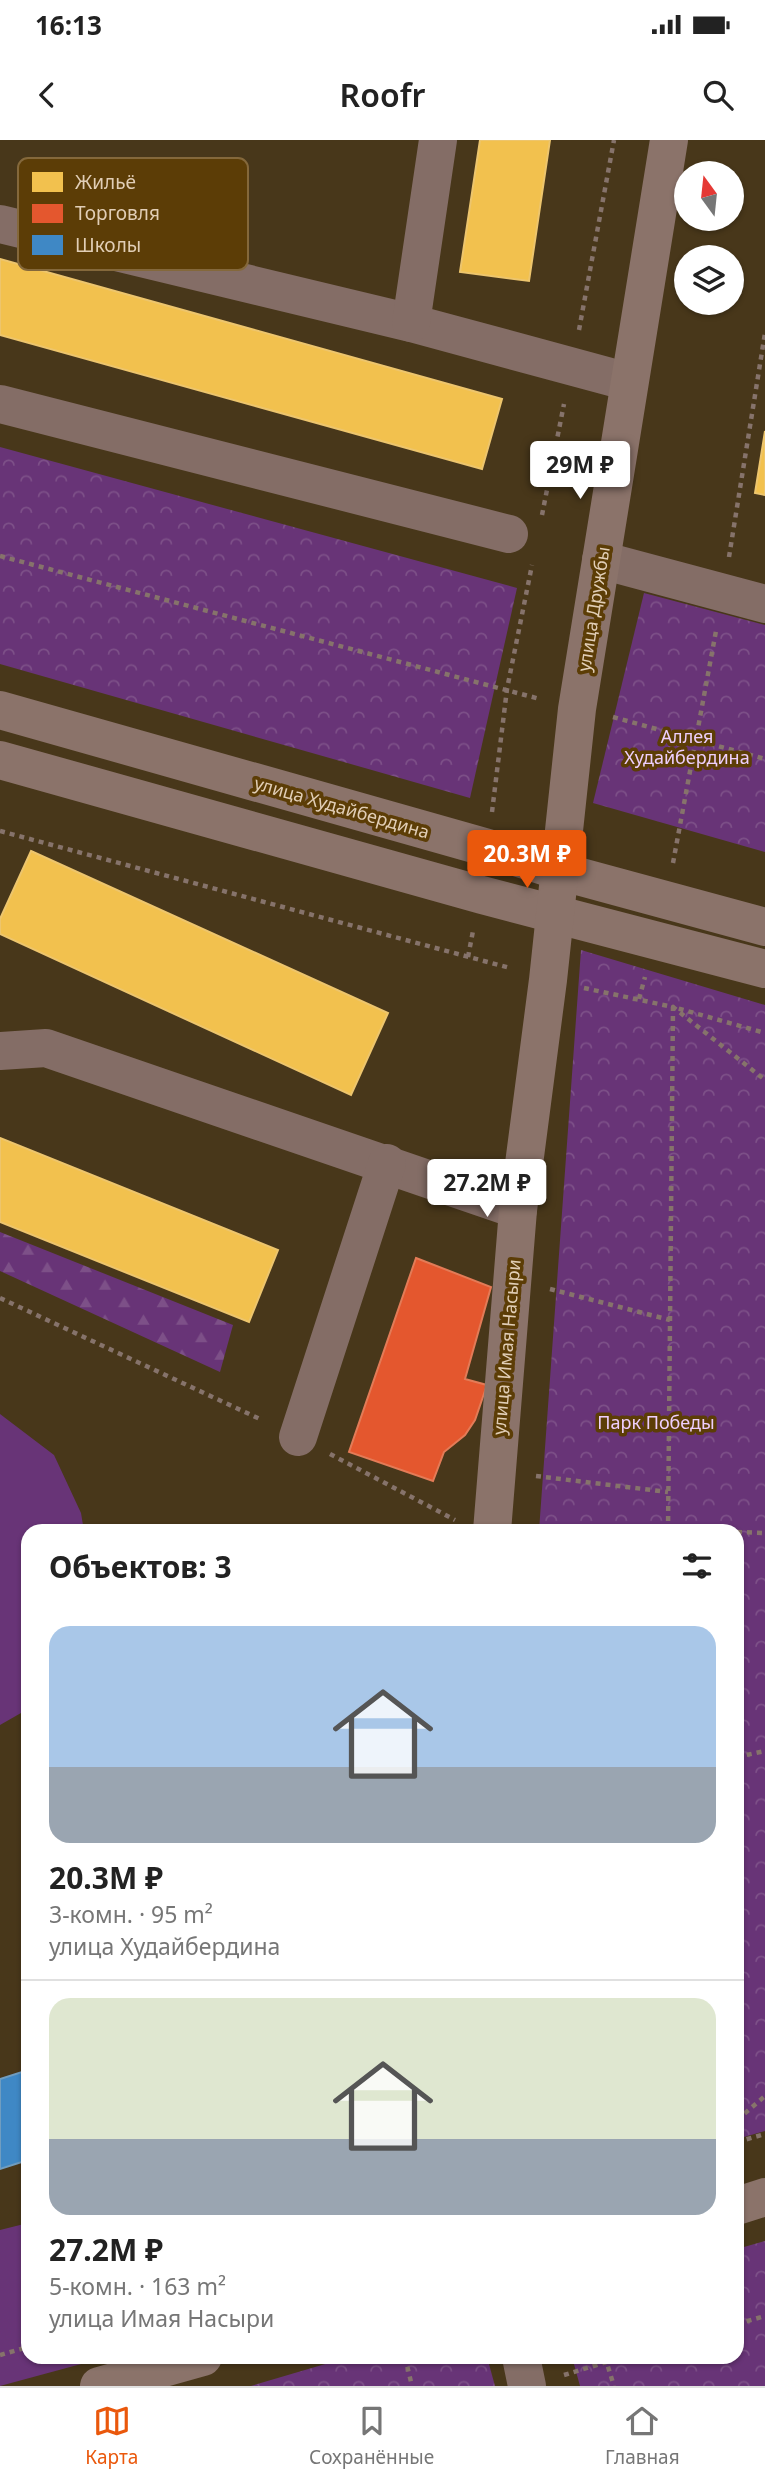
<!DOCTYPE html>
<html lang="ru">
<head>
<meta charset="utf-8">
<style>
  :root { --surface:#fff; --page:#f2f2f2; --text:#222; --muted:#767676; --line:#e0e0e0; --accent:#ea580c }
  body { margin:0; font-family:"Noto Sans",sans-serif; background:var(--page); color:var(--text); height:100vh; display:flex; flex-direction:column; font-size:26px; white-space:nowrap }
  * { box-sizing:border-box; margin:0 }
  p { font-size:23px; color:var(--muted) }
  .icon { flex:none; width:38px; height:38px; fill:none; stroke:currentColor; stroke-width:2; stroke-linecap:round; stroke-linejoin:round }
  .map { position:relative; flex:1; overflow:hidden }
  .sheet { position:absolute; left:21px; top:1384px; width:723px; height:840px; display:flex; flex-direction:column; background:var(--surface); border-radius:21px; box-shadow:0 2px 5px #0004 }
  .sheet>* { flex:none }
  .needle { width:46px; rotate:345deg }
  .tools { position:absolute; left:674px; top:21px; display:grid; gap:14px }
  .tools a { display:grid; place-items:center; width:70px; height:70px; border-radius:50%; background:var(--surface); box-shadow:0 2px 5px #0004; font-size:35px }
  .price { position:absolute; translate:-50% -60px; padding:0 16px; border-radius:7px; background:#fff; color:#222; font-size:23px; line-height:46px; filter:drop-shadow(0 2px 4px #0008) }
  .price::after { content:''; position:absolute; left:50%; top:42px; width:21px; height:16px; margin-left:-10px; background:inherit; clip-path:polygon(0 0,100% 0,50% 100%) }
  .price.on { background:var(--accent); color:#fff }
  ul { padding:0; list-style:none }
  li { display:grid; align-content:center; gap:14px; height:371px; padding:0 28px }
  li+li { border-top:2px solid var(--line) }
  li span { display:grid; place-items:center; height:217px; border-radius:21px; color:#555 }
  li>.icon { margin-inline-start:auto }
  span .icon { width:126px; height:126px; fill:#fffc; stroke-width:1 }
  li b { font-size:30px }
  h2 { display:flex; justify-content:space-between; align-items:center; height:84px; padding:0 28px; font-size:30px }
  .status { display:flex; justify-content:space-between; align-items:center; height:49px; padding:0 35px; background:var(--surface); direction:ltr }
  .status svg { height:19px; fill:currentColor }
  header { display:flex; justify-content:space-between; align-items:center; height:91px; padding:0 28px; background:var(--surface); font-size:32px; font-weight:600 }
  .tabs { display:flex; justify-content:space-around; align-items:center; height:98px; border-top:2px solid var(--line); background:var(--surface); font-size:19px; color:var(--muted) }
  .tabs a { display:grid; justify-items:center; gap:4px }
  .tabs .on { color:var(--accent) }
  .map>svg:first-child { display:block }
  .grass { fill:#683477 }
  .forest { fill:url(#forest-firs) }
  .park { fill:url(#park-crowns) }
  .homes { fill:#f2c14e; stroke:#edc56d; stroke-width:2 }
  .shops { fill:#e4572e; stroke:#e37b57; stroke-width:2 }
  .schools { fill:#3f88c5; stroke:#709dc0; stroke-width:2 }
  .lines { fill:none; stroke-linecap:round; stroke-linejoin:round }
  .path { stroke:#86736b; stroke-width:4.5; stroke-dasharray:5 5; stroke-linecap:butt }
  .minor { stroke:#846d66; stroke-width:38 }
  .major { stroke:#8b736a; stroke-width:38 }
  .labels { text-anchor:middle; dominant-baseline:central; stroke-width:7; stroke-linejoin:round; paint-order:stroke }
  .street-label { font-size:18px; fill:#e1ceb6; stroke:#5c3d06 }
  .park-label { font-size:18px; fill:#eecffd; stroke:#5c3d06 }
  .key { fill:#5c3d06; stroke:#84683b; stroke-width:2 }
  .key-label { font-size:19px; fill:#e1ceb6 }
</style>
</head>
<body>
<div class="status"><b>16:13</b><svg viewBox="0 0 49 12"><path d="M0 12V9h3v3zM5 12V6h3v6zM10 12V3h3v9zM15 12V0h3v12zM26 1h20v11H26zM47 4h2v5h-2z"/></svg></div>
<header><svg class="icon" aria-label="back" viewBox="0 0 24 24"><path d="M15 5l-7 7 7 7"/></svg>Roofr<svg class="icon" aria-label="search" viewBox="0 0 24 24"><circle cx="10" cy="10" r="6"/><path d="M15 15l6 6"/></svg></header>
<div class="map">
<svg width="765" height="2246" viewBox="0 0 765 2246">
  <defs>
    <pattern id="forest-firs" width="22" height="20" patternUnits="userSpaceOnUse" patternTransform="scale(1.75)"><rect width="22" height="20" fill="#683477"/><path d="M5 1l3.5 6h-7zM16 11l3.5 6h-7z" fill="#7d5088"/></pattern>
    <pattern id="park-crowns" width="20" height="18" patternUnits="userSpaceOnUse" patternTransform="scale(1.75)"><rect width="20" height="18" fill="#683477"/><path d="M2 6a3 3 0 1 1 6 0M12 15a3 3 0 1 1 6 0" fill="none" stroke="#7d5088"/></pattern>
  </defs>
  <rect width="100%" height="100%" fill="#48371a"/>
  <!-- grass -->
  <g class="grass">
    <path d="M0 1274 54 1315 81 1373 84 1391H28V1569L0 1585Z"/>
    <path d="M28 2083V2217H107L0 2246V2090Z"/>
  </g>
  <!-- forest -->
  <path class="forest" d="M0 1092 233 1185 220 1232 0 1131Z"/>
  <!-- park -->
  <g class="park">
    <path d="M0 307 517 448 470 658 0 524Z"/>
    <path d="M644 453 765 485V712L593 663Z"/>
    <path d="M581 810 765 865V1991L737 1999V1391H539Z"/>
    <path d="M765 2101V2246H580L572 2217H737V2109Z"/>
    <path d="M349 2217H487L495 2246H251Z"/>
  </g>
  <!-- homes -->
  <g class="homes">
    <path d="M480 0H550L529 141 460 132Z"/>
    <path d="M0 119 502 259 482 329 0 195Z"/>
    <path d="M765 291V355L755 353Z"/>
    <path d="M31 711 388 873 351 955 0 794V779Z"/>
    <path d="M0 998 278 1110 249 1182 0 1082Z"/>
  </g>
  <!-- shops -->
  <path class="shops" d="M416 1118 491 1147 465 1239 487 1245 475 1280 465 1295 444 1312 433 1341 349 1312Z"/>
  <!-- schools -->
  <path class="schools" d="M28 1930V2020L0 2029V1939Z"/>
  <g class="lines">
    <!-- path -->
    <g class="path">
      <path d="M579 190 614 0"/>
      <path d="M542 375 564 264"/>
      <path d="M0 416 540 559"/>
      <path d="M729 417 765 193"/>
      <path d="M613 577 765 619"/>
      <path d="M492 672 507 549 532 425"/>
      <path d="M0 691 510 828"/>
      <path d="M673 723 716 491"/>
      <path d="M468 817 473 791"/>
      <path d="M584 848 673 867 765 940"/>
      <path d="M639 859 645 837"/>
      <path d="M550 1149 670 1180"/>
      <path d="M0 1158 262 1280"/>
      <path d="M330 1314 455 1380"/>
      <path d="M536 1336 668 1352"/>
      <path d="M668 1389 714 1391"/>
      <path d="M668 1391 673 867 765 893"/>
      <path d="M737 1392 765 1393"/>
      <path d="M737 1617 765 1611"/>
      <path d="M737 1980 765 1956"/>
      <path d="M737 2002 765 1994"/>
      <path d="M737 2184 765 2176"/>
      <path d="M0 2215 28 2207"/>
      <path d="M405 2217 412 2246"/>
      <path d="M605 2217 614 2246"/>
      <path d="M564 2235 623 2217"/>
    </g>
    <!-- minor -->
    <g class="minor">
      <path d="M0 84 411 183 629 242"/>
      <path d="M411 183 438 0"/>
      <path d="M0 264 509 394"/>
      <path d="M601 420 765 464"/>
      <path d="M0 911 46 908 518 1070"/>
      <path d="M298 1297 387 1023"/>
      <path d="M521 2217 527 2246"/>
    </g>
    <!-- major -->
    <g class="major">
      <path d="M0 570 488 708 559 731 765 787"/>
      <path d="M0 620 482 755 765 829"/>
      <path d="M492 1391 518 1070 548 840 577 569 669 0"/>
      <path d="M737 2066 765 2057"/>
      <path d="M99 2246 203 2217"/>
    </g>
  </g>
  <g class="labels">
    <!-- street labels -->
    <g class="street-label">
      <text transform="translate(593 469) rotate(-81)">улица Дружбы</text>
      <text transform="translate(342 667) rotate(16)">улица Худайбердина</text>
      <text transform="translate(506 1207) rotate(-85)">улица Имая Насыри</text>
    </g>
    <!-- park labels -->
    <g class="park-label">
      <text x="687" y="596">Аллея<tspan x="687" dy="21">Худайбердина</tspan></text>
      <text x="656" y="1282">Парк Победы</text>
    </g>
  </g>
  <!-- legend -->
  <rect x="18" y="18" width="230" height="112" rx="10" class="key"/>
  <rect x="32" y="32" width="31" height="20" fill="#f2c14e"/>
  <rect x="32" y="64" width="31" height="19" fill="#e4572e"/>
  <rect x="32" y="95" width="31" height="20" fill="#3f88c5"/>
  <g class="key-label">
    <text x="75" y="49">Жильё</text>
    <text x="75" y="80">Торговля</text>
    <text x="75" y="112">Школы</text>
  </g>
</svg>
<div class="tools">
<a><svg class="needle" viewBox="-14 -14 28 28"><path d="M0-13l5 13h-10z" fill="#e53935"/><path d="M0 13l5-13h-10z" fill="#767676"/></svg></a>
<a><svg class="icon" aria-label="layers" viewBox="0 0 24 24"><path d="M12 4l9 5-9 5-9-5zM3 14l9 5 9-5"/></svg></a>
</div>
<b class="price" style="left:580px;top:361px">29M ₽</b>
<b class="price on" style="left:527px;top:750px">20.3M ₽</b>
<b class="price" style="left:487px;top:1079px">27.2M ₽</b>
<section class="sheet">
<h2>Объектов: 3<svg class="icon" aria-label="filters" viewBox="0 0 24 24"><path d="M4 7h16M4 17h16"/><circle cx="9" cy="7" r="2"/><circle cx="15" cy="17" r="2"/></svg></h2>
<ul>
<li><span style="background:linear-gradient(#a9c7e8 65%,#9aa5b1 0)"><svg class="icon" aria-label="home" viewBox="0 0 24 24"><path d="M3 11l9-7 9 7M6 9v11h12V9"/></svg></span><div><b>20.3M ₽</b><p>3-комн. · 95 m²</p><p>улица Худайбердина</p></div></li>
<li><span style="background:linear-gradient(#dfe7d0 65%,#9aa5b1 0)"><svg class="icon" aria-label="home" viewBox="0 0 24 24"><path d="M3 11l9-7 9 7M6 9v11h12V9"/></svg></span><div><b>27.2M ₽</b><p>5-комн. · 163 m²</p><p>улица Имая Насыри</p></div></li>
</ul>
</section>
</div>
<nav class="tabs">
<a class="on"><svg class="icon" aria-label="map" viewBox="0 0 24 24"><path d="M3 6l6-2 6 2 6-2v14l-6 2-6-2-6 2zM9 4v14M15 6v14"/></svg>Карта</a>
<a><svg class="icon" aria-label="saved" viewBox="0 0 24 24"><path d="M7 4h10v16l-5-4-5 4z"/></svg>Сохранённые</a>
<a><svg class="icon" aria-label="home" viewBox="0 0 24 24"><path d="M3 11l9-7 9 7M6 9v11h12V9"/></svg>Главная</a>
</nav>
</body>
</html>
